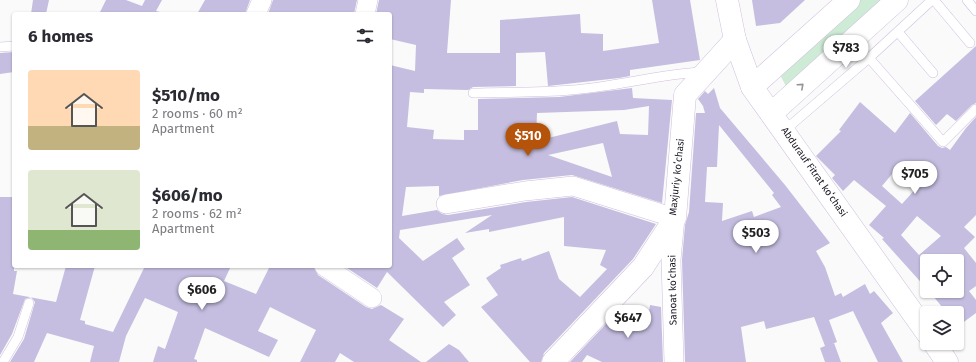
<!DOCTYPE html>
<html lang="en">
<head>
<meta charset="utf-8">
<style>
  :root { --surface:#fff; --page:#f7f7f7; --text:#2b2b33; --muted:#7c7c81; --accent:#b45309 }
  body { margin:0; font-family:"Fira Sans",sans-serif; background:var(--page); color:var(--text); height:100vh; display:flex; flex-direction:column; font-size:15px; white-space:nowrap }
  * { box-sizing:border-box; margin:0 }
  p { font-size:13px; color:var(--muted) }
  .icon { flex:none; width:22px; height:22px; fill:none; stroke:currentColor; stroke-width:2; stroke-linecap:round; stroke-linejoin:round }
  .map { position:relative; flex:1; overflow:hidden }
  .sheet { position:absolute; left:12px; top:12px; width:380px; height:256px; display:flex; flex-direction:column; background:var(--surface); border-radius:4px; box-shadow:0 1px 3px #0004 }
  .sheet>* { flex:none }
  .buttons { position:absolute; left:920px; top:254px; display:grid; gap:8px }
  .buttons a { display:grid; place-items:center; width:44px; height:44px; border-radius:4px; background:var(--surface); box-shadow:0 1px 3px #0004; font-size:20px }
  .price { position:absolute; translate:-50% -34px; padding:0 9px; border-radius:14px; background:#fff; color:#222; font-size:13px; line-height:26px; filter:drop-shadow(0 1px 2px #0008) }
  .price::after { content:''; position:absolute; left:50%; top:24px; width:12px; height:9px; margin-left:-6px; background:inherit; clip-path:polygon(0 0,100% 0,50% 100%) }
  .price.selected { background:var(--accent); color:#fff }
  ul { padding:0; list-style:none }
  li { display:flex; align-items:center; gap:12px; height:100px; padding:0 16px }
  li span { display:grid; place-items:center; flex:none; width:112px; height:80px; border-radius:4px; color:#555 }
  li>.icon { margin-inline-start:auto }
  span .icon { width:48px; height:48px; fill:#fffc; stroke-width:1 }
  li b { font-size:17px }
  h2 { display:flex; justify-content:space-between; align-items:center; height:48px; padding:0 16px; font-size:17px }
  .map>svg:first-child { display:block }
  .green { fill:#cdebd5 }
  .building { fill:#c5bee0; fill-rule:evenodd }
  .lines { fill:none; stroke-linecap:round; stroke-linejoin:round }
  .service-casing { stroke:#d0bede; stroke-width:10 }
  .minor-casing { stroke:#d0bede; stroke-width:20 }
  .tertiary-casing { stroke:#d0bede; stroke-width:23 }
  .secondary-casing { stroke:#d0bede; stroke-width:23 }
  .service { stroke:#fff; stroke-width:9 }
  .minor { stroke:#fff; stroke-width:19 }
  .tertiary { stroke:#fff; stroke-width:22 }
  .secondary { stroke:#fff; stroke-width:22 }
  .oneway { stroke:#98959a }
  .labels { text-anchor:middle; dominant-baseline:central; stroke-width:3.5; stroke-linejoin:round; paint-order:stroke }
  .street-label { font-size:10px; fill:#1a141f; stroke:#fff }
</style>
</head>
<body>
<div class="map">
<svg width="976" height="362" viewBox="0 0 976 362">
  <rect width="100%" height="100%" fill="#fafafa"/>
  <!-- green -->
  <path class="green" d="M860 0H883L787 88 779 73Z"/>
  <!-- building -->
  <g class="building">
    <path d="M33 0H49L46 14H31Z"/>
    <path d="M106 0H126L142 6 145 0H162L156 11 160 12 159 14H99Z"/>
    <path d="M205 0H250L245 14H197Z"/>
    <path d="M273 0H357L354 14H268Z"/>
    <path d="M379 0H451L447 53H500V20L580 14 581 33 603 34V51L659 43 652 0H690L700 60 630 70V76L619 78 548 86 545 52 516 53V86L473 87 468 90 424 89V93L410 92 407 127 434 130 433 139 464 140V130H478V99L559 97 632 88 633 98 672 100 662 203 572 175 523 180 439 196V186L406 187 402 216 437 210 442 214 448 215 526 202 572 197 656 224 633 259 544 353 541 362H530L481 307 498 295 486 278 501 268 500 265 521 258 522 261 549 251 559 279 580 297 607 269 600 265 606 250 564 246V217L489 232V229L465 233 492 215 400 230 399 238 423 261 457 238 465 249 452 258 470 285 444 302 456 315 443 327 387 272 377 288 344 266H390V65L415 71 416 45 390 39V14H376ZM649 106 648 135 620 134 617 121 536 141 537 113 624 110ZM603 143 612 177 548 155Z"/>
    <path d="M752 0H805L780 23 756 26Z"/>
    <path d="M976 46V103L972 105 956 121 947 114 936 125 915 101Z"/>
    <path d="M14 52V72L0 74V53Z"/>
    <path d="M714 88 720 108 785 185 830 243 816 251 825 267 835 296 841 293 843 297 865 284 870 294 874 291 893 313 881 323 903 362H878L853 311 829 320 837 342 829 345 834 343 841 362H825L820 348 825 346 814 317 766 329 764 321 741 327 746 362H685L682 260 685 225 689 212 696 113H705L703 106 698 99 705 91 708 94ZM719 125 774 193 772 195 781 207 754 217 752 211 722 221 723 203 705 202 707 167H717Z"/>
    <path d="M860 102 895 133 910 113 938 146 942 148 946 147 950 150 966 128 976 117V215L964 227 975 237 964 248 976 263V286L969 291 976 300V313L957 327V313H947L929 291H957V261H927V289L882 239 884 238 869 225 886 206 854 180 843 191 832 178 835 175 816 156 841 131 839 130ZM897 168 919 185 902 204 882 186ZM917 216 941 236 919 255 901 235Z"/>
    <path d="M0 197H14V271H17L13 294 56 302 66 266H95L80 320 85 321V324L113 332 145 266H231L224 281 256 294 270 266H313L318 275 366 307 372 309 381 305 404 319 389 340 421 362H354L340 353 335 362H300L316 330 270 307 258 331 278 340 269 357 205 328 194 359 197 360V362H153L158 346 165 349 178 312 145 298 126 336 119 362H90L94 346 47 333 34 362H10L24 339 35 302 31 297 25 299 12 334 0 355Z"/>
    <path d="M650 305 661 307 663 362H602L587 355 582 362H570L620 309 649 313Z"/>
    <path d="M449 344 459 350 469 362H426Z"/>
  </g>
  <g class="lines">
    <defs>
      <g id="service">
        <path d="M934 0 970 43"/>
        <path d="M967 0 976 11"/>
        <path d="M898 32 933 73"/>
        <path d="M0 47 14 46"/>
        <path d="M869 58 943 142 976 109"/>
        <path d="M473 93C505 92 539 93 571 90 615 87 659 74 702 72"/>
        <path d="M785 130 869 58 932 0"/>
        <path d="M3 362 18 337 29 303"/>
      </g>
      <g id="minor">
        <path d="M256 14 262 0"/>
        <path d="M365 14 368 0"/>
        <path d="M446 204 525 191 573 186 675 218 671 260 674 362"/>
        <path d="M324 266 372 298"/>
      </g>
      <path id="tertiary" d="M553 362 643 267 675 218 685 95 735 40"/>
      <g id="secondary">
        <path d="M727 0 735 40 752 87 927 333"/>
        <path d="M752 87 849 0"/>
        <path d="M772 113 897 0"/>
        <path d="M934 343 947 362"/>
      </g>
    </defs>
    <!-- service casing -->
    <use href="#service" class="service-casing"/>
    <!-- minor casing -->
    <use href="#minor" class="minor-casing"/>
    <!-- tertiary casing -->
    <use href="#tertiary" class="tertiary-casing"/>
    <!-- secondary casing -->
    <use href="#secondary" class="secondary-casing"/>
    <!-- service -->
    <use href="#service" class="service"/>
    <!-- minor -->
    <use href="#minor" class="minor"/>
    <!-- tertiary -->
    <use href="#tertiary" class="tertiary"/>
    <!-- secondary -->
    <use href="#secondary" class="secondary"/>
  </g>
  <!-- one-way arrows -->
  <defs><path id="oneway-chevron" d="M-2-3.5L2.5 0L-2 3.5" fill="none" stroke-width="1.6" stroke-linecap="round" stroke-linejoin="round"/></defs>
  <use class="oneway" href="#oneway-chevron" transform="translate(801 86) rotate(-42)"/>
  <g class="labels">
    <!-- street labels -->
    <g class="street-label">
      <text transform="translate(814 172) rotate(55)">Abdurauf Fitrat koʻchasi</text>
      <text transform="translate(677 177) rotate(-84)">Maxjuriy koʻchasi</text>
      <text transform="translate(673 290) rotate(-91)">Sanoat koʻchasi</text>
    </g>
  </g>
</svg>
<div class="buttons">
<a><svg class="icon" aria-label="locate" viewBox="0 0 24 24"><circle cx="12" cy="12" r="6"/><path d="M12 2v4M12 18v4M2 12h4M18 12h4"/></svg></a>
<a><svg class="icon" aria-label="layers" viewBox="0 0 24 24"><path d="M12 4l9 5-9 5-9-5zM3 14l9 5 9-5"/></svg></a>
</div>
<b class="price" style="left:846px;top:69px">$783</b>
<b class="price selected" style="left:528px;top:157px">$510</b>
<b class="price" style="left:915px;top:195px">$705</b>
<b class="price" style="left:756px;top:254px">$503</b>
<b class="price" style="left:202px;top:311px">$606</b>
<b class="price" style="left:628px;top:339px">$647</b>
<section class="sheet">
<h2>6 homes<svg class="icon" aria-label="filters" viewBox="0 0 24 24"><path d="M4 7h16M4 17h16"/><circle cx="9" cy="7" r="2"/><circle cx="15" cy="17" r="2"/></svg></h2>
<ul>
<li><span style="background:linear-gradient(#ffd9b3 70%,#c2b280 0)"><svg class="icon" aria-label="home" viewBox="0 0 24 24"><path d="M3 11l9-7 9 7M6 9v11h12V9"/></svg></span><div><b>$510/mo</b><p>2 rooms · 60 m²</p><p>Apartment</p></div></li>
<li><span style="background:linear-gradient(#dfe7d0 75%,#8fb573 0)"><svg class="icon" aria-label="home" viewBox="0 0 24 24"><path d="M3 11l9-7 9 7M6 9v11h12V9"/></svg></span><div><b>$606/mo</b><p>2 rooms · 62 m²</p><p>Apartment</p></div></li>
</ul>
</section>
</div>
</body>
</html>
